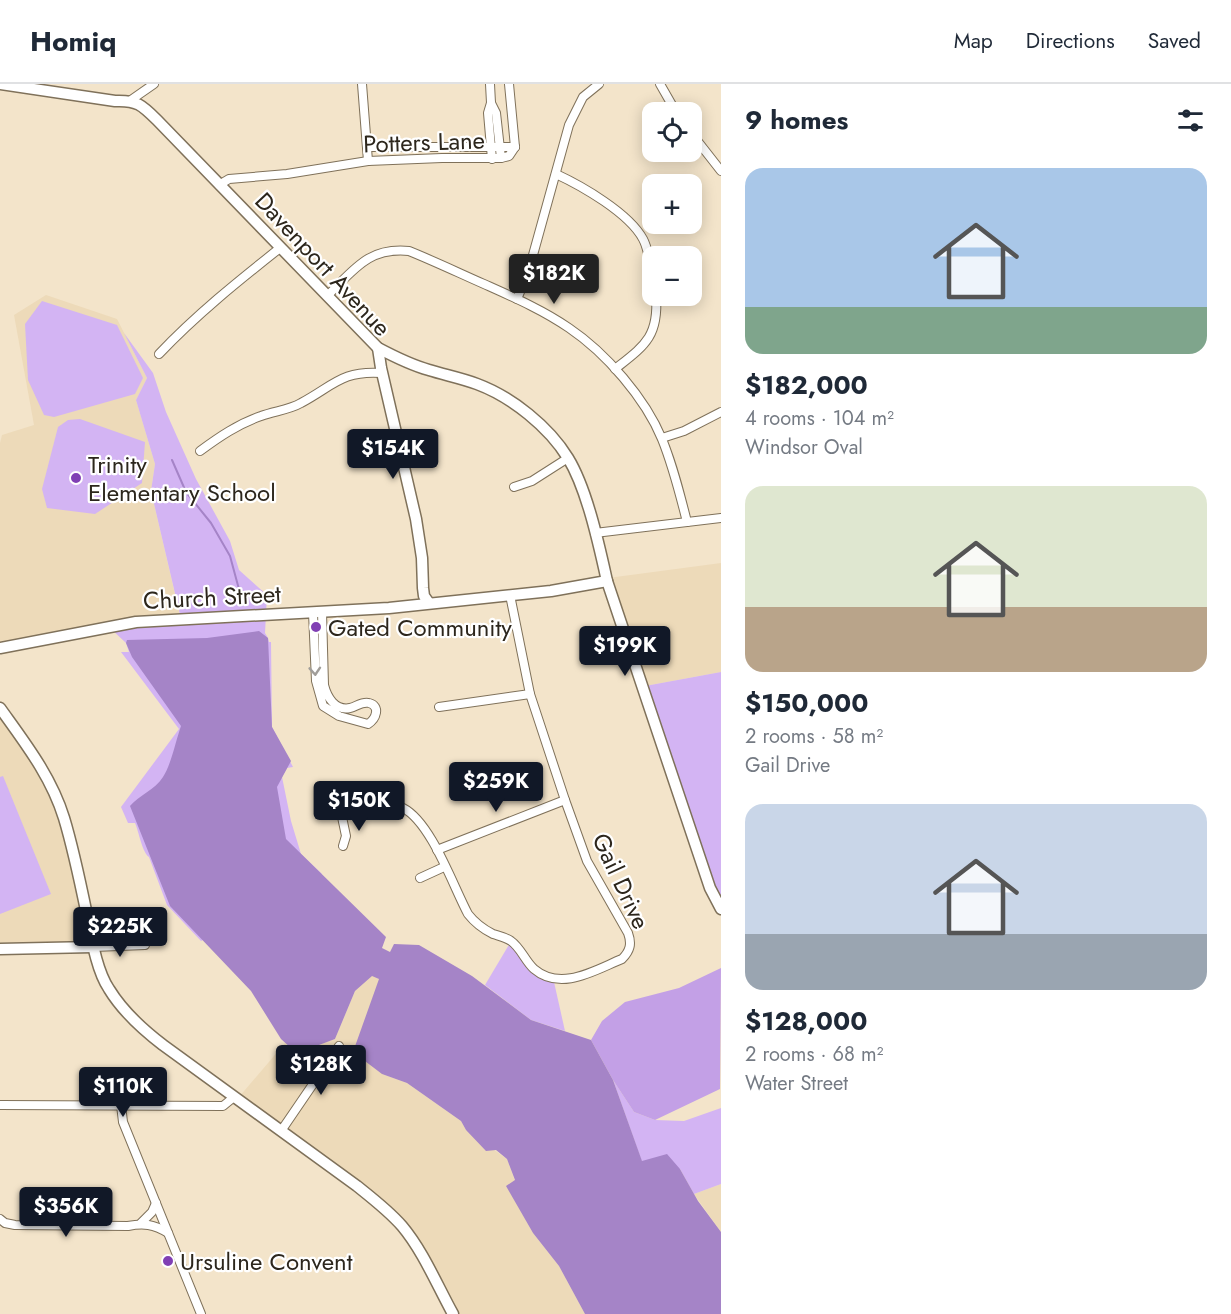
<!DOCTYPE html>
<html lang="en">
<head>
<meta charset="utf-8">
<style>
  :root { --surface:#fff; --page:#f2f2f3; --text:#1f2937; --muted:#747a83; --line:#e0e1e3; --accent:#111827 }
  body { margin:0; font-family:Jost,sans-serif; background:var(--page); color:var(--text); height:100vh; display:flex; flex-direction:column; font-size:22px; white-space:nowrap }
  * { box-sizing:border-box; margin:0 }
  p { font-size:20px; color:var(--muted) }
  .icon { flex:none; width:33px; height:33px; fill:none; stroke:currentColor; stroke-width:2; stroke-linecap:round; stroke-linejoin:round }
  .map { position:relative; flex:1; overflow:hidden }
  .panel { display:flex; flex-direction:column; background:var(--surface); width:510px }
  .panel>* { flex:none }
  .controls { position:absolute; left:642px; top:18px; display:grid; gap:12px }
  .controls a { display:grid; place-items:center; width:60px; height:60px; border-radius:12px; background:var(--surface); box-shadow:0 3px 15px #0003; font-size:30px }
  .price { position:absolute; translate:-50% -51px; padding:0 14px; border-radius:6px; background:var(--accent); color:#fff; font-size:20px; line-height:39px; filter:drop-shadow(0 2px 3px #0008) }
  .price::after { content:''; position:absolute; left:50%; top:36px; width:18px; height:14px; margin-left:-9px; background:inherit; clip-path:polygon(0 0,100% 0,50% 100%) }
  .price.on { background:#222; color:#fff }
  ul { padding:0; list-style:none }
  li { display:grid; align-content:center; gap:12px; height:318px; padding:0 24px }
  li span { display:grid; place-items:center; height:186px; border-radius:18px; color:#555 }
  li>.icon { margin-inline-start:auto }
  span .icon { width:108px; height:108px; fill:#fffc; stroke-width:1 }
  li b { font-size:26px }
  h2 { display:flex; justify-content:space-between; align-items:center; height:72px; padding:0 24px; font-size:26px }
  header { display:flex; align-items:center; gap:36px; box-sizing:border-box; height:84px; padding:0 30px; background:var(--surface); border-bottom:2px solid var(--line) }
  header strong { font-size:28px }
  nav { display:flex; gap:33px; margin-inline-start:auto; font-size:21px }
  main { display:flex; flex:1; min-height:0 }
  .map>svg:first-child { display:block }
  .built { fill:#eddab9 }
  .green { fill:#d3b4f3 }
  .forest { fill:#c3a0e6 }
  .water { fill:#a584c7 }
  .lines { fill:none; stroke-linecap:round; stroke-linejoin:round }
  .stream { stroke:#a584c7; stroke-width:2 }
  .street-casing { stroke:#7f715a; stroke-width:10 }
  .secondary-casing { stroke:#7f715a; stroke-width:13 }
  .street { stroke:#fff; stroke-width:8 }
  .secondary { stroke:#fff; stroke-width:10 }
  .oneway { stroke:#a09d99 }
  .poi-dot { fill:#803fb4; stroke:#fff; stroke-width:2 }
  .labels { text-anchor:middle; dominant-baseline:central; stroke-width:4.5; stroke-linejoin:round; paint-order:stroke }
  .street-label { font-size:24px; fill:#2c261c; stroke:#fff }
  .poi-label { font-size:24px; fill:#2c261c; stroke:#fff; text-anchor:start }
</style>
</head>
<body>
<header>
<strong>Homiq</strong>
<nav><a>Map</a><a>Directions</a><a>Saved</a></nav>
</header>
<main>
<div class="map">
<svg width="721" height="1230" viewBox="0 0 721 1230">
  <rect width="100%" height="100%" fill="#f3e4ca"/>
  <!-- built -->
  <g class="built">
    <path d="M46 211 117 235 147 294 136 316 155 380 151 407 181 536 0 564V359L2 351 34 341 14 231Z"/>
    <path d="M721 479V588L645 602 608 494Z"/>
    <path d="M0 625 54 709 96 862 0 864Z"/>
    <path d="M372 891 379 895 382 990 407 999 461 1037 466 1046 507 1075 515 1097 507 1103 533 1149 559 1182 585 1230H454L404 1142 239 1013 285 959 292 965 303 967 335 955 355 907Z"/>
    <path d="M721 1100V1148L694 1110Z"/>
  </g>
  <!-- green -->
  <g class="green">
    <path d="M42 217 117 241 143 294 135 310 54 333 44 331 28 296 25 240Z"/>
    <path d="M124 249 153 289 166 328 196 395 230 457 239 486 267 511 265 549 268 554 269 558H271L272 643 293 683 287 684 282 693 291 737 301 770 322 790 201 857 167 821 149 773C142 768 139 748 135 739H128L121 723 179 645 121 568H129L126 559 108 542 181 535 151 407 155 380 136 316 147 294Z"/>
    <path d="M80 335 145 358 142 399 95 430 47 424 42 405 58 343 68 336Z"/>
    <path d="M721 588V815L715 804 645 602Z"/>
    <path d="M3 692 51 810 0 830V693Z"/>
    <path d="M510 859 554 898 565 947 531 936 485 901Z"/>
    <path d="M613 996 634 1028 655 1036 684 1037 721 1024V1100L694 1110 680 1085 642 1078Z"/>
  </g>
  <!-- forest -->
  <path class="forest" d="M721 884 720 1005 655 1036 634 1028 613 996 591 956 602 937 625 918 679 904Z"/>
  <!-- water -->
  <path class="water" d="M259 547 268 554 272 643 291 677 277 703 286 755 386 853 382 864 390 868 394 860 419 861 472 892 531 936 591 956 613 996 642 1077 667 1070 680 1085 698 1117 721 1148V1230H585L559 1182 533 1149 506 1102 515 1096 507 1075 496 1066 486 1067 466 1046 461 1037 407 999 382 990 353 968 379 895 372 892 355 907 335 955 303 967 292 965 281 955 251 907 170 822 130 722C139 711 155 706 163 693 171 681 176 656 181 642L132 573 126 559 127 556 207 554Z"/>
  <g class="lines">
    <!-- stream -->
    <path class="stream" d="M172 376 186 408 211 439 230 472 240 509"/>
    <defs>
      <g id="street">
        <path d="M362 0 368 77"/>
        <path d="M490 0 491 19 496 29 501 74"/>
        <path d="M509 0 515 63"/>
        <path d="M660 0 676 28"/>
        <path d="M131 16 154 0"/>
        <path d="M491 19 488 29 492 75"/>
        <path d="M692 50 721 87"/>
        <path d="M367 63H515"/>
        <path d="M556 90C582 102 629 129 643 155 648 164 649 176 652 186"/>
        <path d="M219 101 229 95 287 90 368 77 442 74H501L509 72 515 63"/>
        <path d="M327 212C354 186 368 163 409 167 434 177 459 189 484 200 513 213 543 226 569 244 606 269 645 314 662 355 673 382 680 410 687 438"/>
        <path d="M517 215 528 189 569 41 583 13 599 0"/>
        <path d="M159 270C196 231 237 198 280 164"/>
        <path d="M615 285C644 262 659 253 656 212"/>
        <path d="M662 354 684 347 721 328"/>
        <path d="M200 367C219 353 238 340 261 332 274 327 289 326 301 319 333 302 342 286 382 289"/>
        <path d="M514 403 532 397 568 374"/>
        <path d="M595 449 721 434"/>
        <path d="M313 529 316 597 323 622 339 632 368 640C376 635 381 622 369 619 362 617 356 623 350 624 335 627 327 613 324 601L322 528"/>
        <path d="M439 623 530 610"/>
        <path d="M343 762 346 752 342 733C354 722 359 722 375 721 385 721 394 720 403 724 431 738 453 802 468 830 475 839 483 845 493 850 499 852 505 853 511 857 521 864 525 877 534 885 561 908 595 886 622 875 630 867 632 860 628 849L587 777 565 716 530 610 510 511"/>
        <path d="M437 766 565 716"/>
        <path d="M420 794 444 783"/>
        <path d="M93 863 145 861"/>
        <path d="M0 1021 223 1022 234 1013"/>
        <path d="M121 1021 123 1038 201 1230"/>
        <path d="M281 1047 339 962"/>
        <path d="M0 1135 5 1139 15 1141 128 1142C143 1139 154 1140 168 1149"/>
        <path d="M141 1139 152 1128 156 1119"/>
      </g>
      <g id="secondary">
        <path d="M0 0 115 17C137 16 142 21 157 36L378 264C395 273 411 281 429 286 445 291 461 294 477 300 512 313 549 343 568 374 587 405 599 461 607 497"/>
        <path d="M378 264 381 284 416 435 422 474 423 504 424 512 429 519"/>
        <path d="M0 564 136 538 389 524 551 507 607 497 710 804 721 825"/>
        <path d="M0 624C25 659 51 692 64 734 74 767 81 802 88 836 92 857 97 887 109 905 123 928 142 945 163 961L357 1102C372 1114 389 1127 402 1142 423 1167 437 1201 453 1230"/>
        <path d="M0 865 93 863"/>
      </g>
    </defs>
    <!-- street casing -->
    <use href="#street" class="street-casing"/>
    <!-- secondary casing -->
    <use href="#secondary" class="secondary-casing"/>
    <!-- street -->
    <use href="#street" class="street"/>
    <!-- secondary -->
    <use href="#secondary" class="secondary"/>
  </g>
  <!-- one-way arrows -->
  <defs><path id="oneway-chevron" d="M-2-3.5L2.5 0L-2 3.5" fill="none" stroke-width="1.6" stroke-linecap="round" stroke-linejoin="round" transform="scale(1.5)"/></defs>
  <use class="oneway" href="#oneway-chevron" transform="translate(315 587) rotate(86)"/>
  <!-- markers -->
  <g class="poi-dot">
    <circle cx="76" cy="394" r="6"/>
    <circle cx="316" cy="543" r="6"/>
    <circle cx="168" cy="1177" r="6"/>
  </g>
  <g class="labels">
    <!-- street labels -->
    <g class="street-label">
      <text transform="translate(424 58) rotate(-2)">Potters Lane</text>
      <text transform="translate(323 180) rotate(47)">Davenport Avenue</text>
      <text transform="translate(212 513) rotate(-3)">Church Street</text>
      <text transform="translate(621 797) rotate(65)">Gail Drive</text>
    </g>
    <!-- poi labels -->
    <g class="poi-label">
      <text x="88" y="380">Trinity<tspan x="88" dy="28">Elementary School</tspan></text>
      <text x="328" y="543">Gated Community</text>
      <text x="180" y="1177">Ursuline Convent</text>
    </g>
  </g>
</svg>
<div class="controls">
<a><svg class="icon" aria-label="locate" viewBox="0 0 24 24"><circle cx="12" cy="12" r="6"/><path d="M12 2v4M12 18v4M2 12h4M18 12h4"/></svg></a>
<a>+</a>
<a>−</a>
</div>
<b class="price on" style="left:554px;top:221px">$182K</b>
<b class="price" style="left:393px;top:396px">$154K</b>
<b class="price" style="left:625px;top:593px">$199K</b>
<b class="price" style="left:496px;top:729px">$259K</b>
<b class="price" style="left:359px;top:748px">$150K</b>
<b class="price" style="left:120px;top:874px">$225K</b>
<b class="price" style="left:321px;top:1012px">$128K</b>
<b class="price" style="left:123px;top:1034px">$110K</b>
<b class="price" style="left:66px;top:1154px">$356K</b>
</div>
<section class="panel">
<h2>9 homes<svg class="icon" aria-label="filters" viewBox="0 0 24 24"><path d="M4 7h16M4 17h16"/><circle cx="9" cy="7" r="2"/><circle cx="15" cy="17" r="2"/></svg></h2>
<ul>
<li><span style="background:linear-gradient(#a9c7e8 75%,#7fa58c 0)"><svg class="icon" aria-label="home" viewBox="0 0 24 24"><path d="M3 11l9-7 9 7M6 9v11h12V9"/></svg></span><div><b>$182,000</b><p>4 rooms · 104 m²</p><p>Windsor Oval</p></div></li>
<li><span style="background:linear-gradient(#dfe7d0 65%,#b9a48a 0)"><svg class="icon" aria-label="home" viewBox="0 0 24 24"><path d="M3 11l9-7 9 7M6 9v11h12V9"/></svg></span><div><b>$150,000</b><p>2 rooms · 58 m²</p><p>Gail Drive</p></div></li>
<li><span style="background:linear-gradient(#c9d6e8 70%,#9aa5b1 0)"><svg class="icon" aria-label="home" viewBox="0 0 24 24"><path d="M3 11l9-7 9 7M6 9v11h12V9"/></svg></span><div><b>$128,000</b><p>2 rooms · 68 m²</p><p>Water Street</p></div></li>
</ul>
</section>
</main>
</body>
</html>
